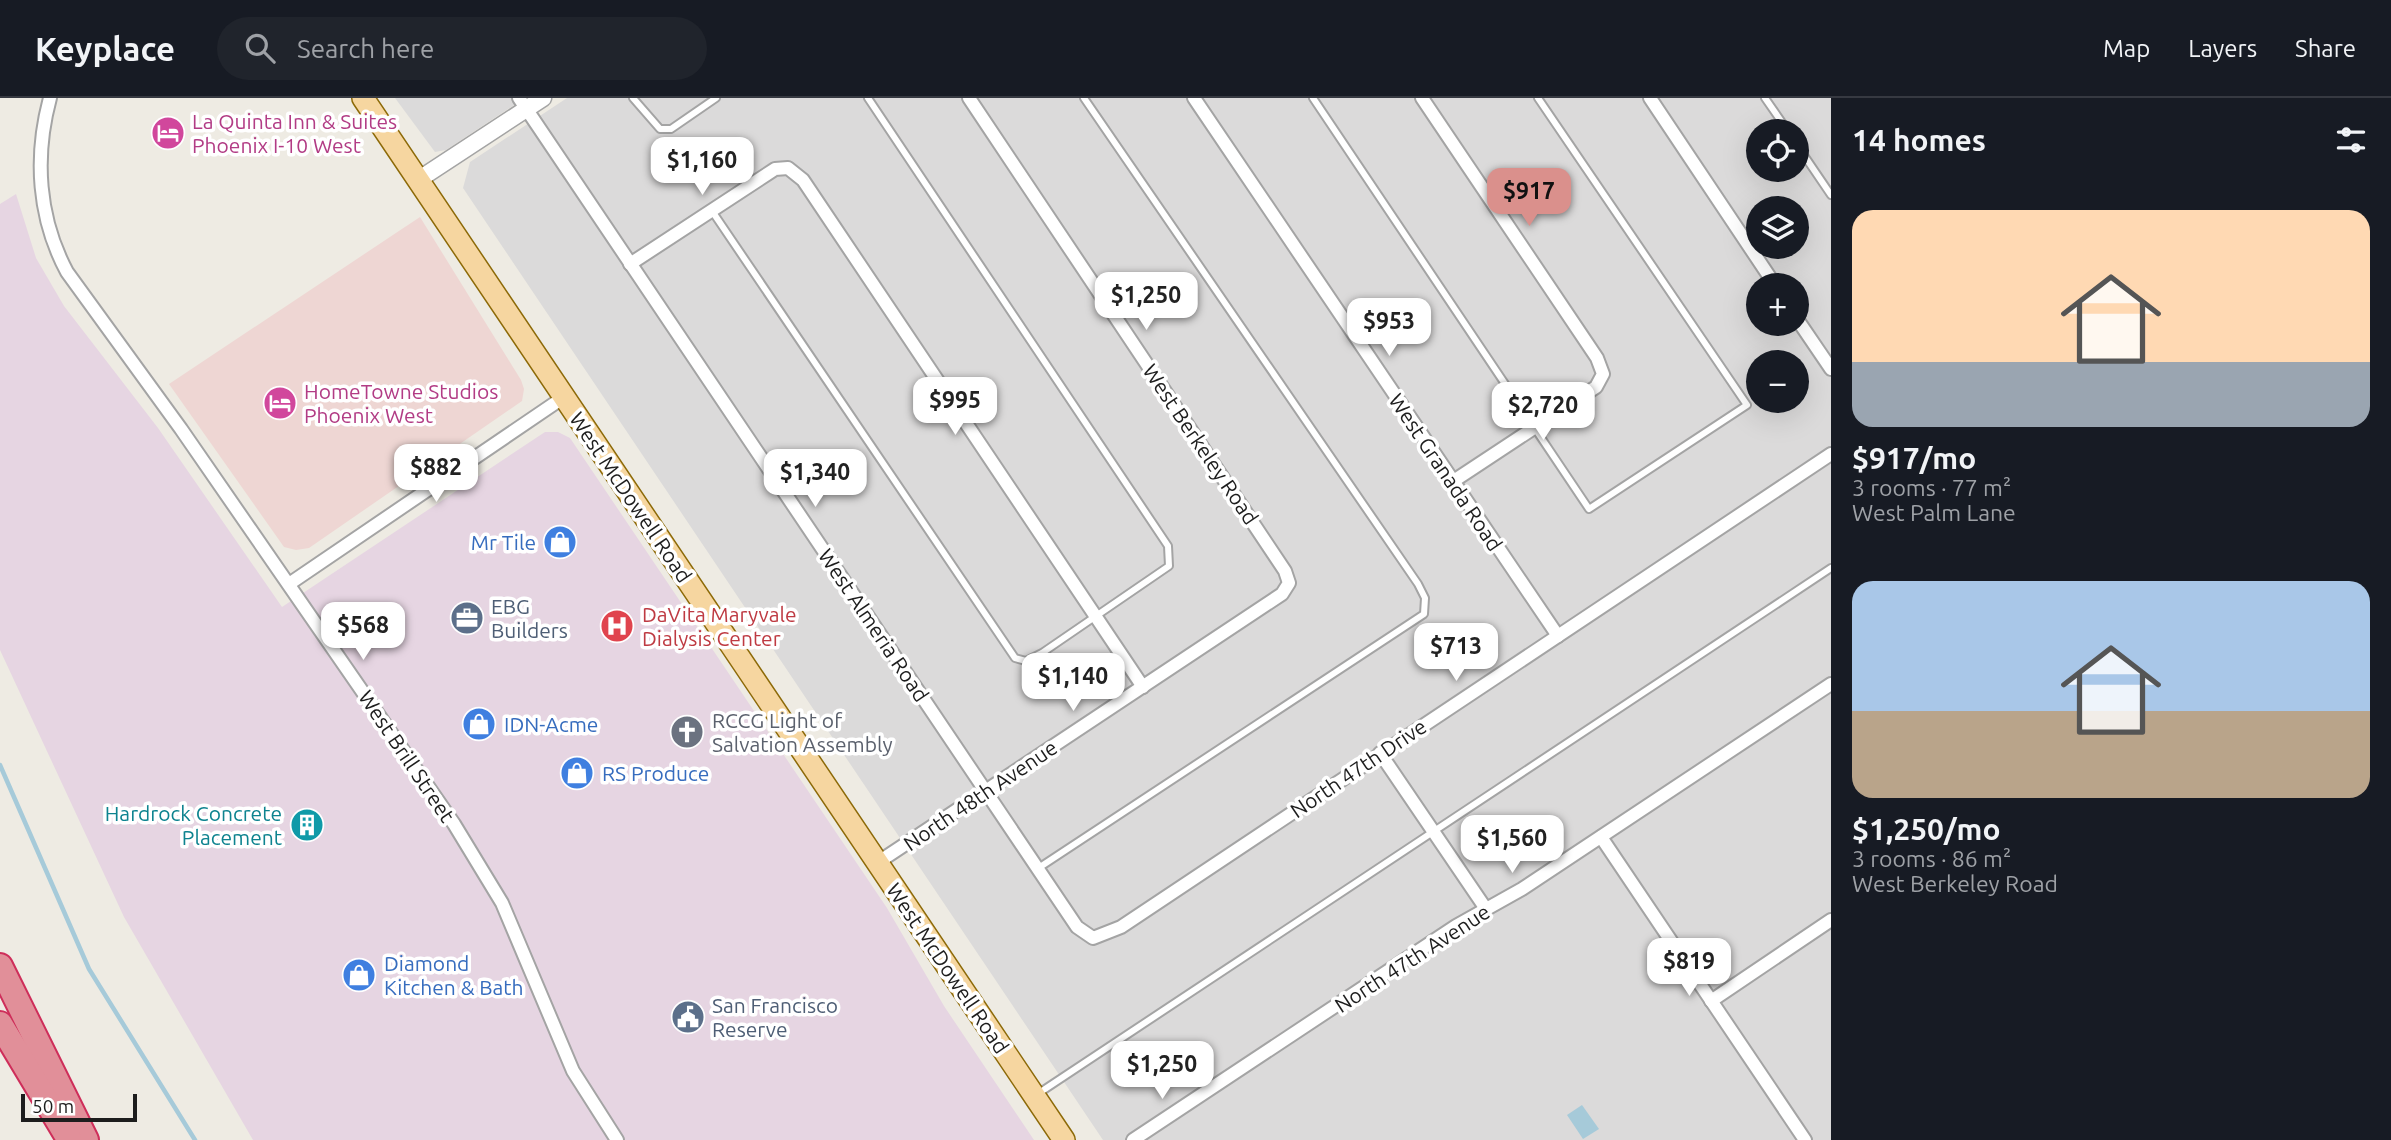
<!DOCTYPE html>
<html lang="en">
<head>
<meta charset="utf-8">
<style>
  :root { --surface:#171b24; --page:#20242c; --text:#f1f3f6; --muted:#9ea1a6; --line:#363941; --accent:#da908c }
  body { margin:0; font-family:Ubuntu,sans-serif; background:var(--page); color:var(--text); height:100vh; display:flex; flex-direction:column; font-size:26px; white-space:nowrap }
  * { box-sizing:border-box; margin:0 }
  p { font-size:23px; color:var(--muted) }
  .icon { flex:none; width:38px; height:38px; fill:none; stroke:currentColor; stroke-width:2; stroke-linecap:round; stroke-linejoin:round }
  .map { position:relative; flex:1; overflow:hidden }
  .drawer { display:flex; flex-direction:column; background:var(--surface); width:560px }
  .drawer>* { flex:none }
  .tools { position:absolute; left:1746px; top:21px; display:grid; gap:14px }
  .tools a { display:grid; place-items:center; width:63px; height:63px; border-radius:50%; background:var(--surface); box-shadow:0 7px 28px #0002; font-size:35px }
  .scale { position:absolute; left:21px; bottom:18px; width:116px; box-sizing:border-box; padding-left:7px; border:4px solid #1d1d1d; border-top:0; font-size:19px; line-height:24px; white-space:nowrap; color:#1d1d1d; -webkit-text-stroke:5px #fff; paint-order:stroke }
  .price { position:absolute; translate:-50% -60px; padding:0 16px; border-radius:14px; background:#fff; color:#222; font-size:23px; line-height:46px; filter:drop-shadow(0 2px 4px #0008) }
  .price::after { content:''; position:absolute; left:50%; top:42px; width:21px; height:16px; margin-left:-10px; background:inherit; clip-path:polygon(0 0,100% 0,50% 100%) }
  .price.current { background:var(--accent); color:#111 }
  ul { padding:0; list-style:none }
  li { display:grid; align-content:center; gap:14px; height:371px; padding:0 21px }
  li span { display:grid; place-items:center; height:217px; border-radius:21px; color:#555 }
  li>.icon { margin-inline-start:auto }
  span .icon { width:126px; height:126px; fill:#fffc; stroke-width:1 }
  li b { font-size:30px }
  h2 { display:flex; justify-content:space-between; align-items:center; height:84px; padding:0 21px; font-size:30px }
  header { display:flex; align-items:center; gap:42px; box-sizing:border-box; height:98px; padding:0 35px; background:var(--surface); border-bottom:2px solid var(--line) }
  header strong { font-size:33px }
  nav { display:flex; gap:38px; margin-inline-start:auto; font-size:24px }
  .search { width:490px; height:63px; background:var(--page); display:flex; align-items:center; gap:18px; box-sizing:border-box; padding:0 24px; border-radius:38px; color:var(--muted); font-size:26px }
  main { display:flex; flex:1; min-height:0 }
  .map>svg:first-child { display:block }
  .residential { fill:#dbdada; fill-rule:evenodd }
  .commercial { fill:#eed6d3 }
  .industrial { fill:#e6d5e2 }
  .water { fill:#a6cad9 }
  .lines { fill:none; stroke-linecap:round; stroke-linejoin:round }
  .stream { stroke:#a6cad9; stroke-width:4.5 }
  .service-casing { stroke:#a4a4a4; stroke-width:10 }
  .minor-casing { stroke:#a4a4a4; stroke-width:16 }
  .tertiary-casing { stroke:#a4a4a4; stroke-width:19 }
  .primary-casing { stroke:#8d6a08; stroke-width:24 }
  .motorway-casing { stroke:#ce2e5a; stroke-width:28 }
  .service { stroke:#fff; stroke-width:6 }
  .minor { stroke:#fff; stroke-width:12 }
  .tertiary { stroke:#fff; stroke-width:16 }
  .primary { stroke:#f6d6a0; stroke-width:21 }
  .motorway { stroke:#e18f99; stroke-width:24 }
  .labels { text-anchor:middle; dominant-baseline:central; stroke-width:7; stroke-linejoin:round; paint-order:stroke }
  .hotel-label { font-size:21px; fill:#b23c85; stroke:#fff; text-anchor:start }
  .street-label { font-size:21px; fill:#1d1d1d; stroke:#fff }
  .shop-label { font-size:21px; fill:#366cbe; stroke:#fff; text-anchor:start }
  .service-label { font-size:21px; fill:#4e5e75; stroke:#fff; text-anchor:start }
  .health-label { font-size:21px; fill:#be3a42; stroke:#fff; text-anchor:start }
  .worship-label { font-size:21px; fill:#5b616d; stroke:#fff; text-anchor:start }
  .culture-label { font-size:21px; fill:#0d838f; stroke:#fff; text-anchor:end }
</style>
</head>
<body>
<header>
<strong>Keyplace</strong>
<div class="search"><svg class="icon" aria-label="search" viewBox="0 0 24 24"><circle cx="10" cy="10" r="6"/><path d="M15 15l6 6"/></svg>Search here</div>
<nav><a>Map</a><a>Layers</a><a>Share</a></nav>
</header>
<main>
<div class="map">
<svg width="1831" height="1042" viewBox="0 0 1831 1042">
  <rect width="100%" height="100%" fill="#eeebe3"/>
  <!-- residential -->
  <g class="residential">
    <path d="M395 0H525L446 52 435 54Z"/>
    <path d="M567 0H1831V1042H1103L463 90 470 64ZM1759 33H1797V72H1759ZM1759 110H1797V149H1759ZM1759 187H1797V226H1759ZM1759 264H1797V303H1759Z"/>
  </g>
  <!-- commercial -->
  <path class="commercial" d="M420 119 521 282 524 291 522 303 309 450 296 452 284 449 169 286Z"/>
  <!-- industrial -->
  <path class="industrial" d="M16 96 36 160 64 208 158 330 282 509 545 334H558L570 340 887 810 944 908 1034 1042H253L124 819 0 552V106Z"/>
  <!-- water -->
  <path class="water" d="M1582 1007 1599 1031 1583 1041 1567 1017Z"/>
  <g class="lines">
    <!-- stream -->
    <path class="stream" d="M0 667 89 871 195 1042"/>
    <defs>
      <g id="service">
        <path d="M633 0 660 31H671L716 0"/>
        <path d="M1313 0 1589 411 1747 307 1538 0"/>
        <path d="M1765 0 1788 33"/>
        <path d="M1797 47 1831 97"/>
        <path d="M712 113 1015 560 1026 563 1042 555 1169 468 1168 448 868 0"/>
        <path d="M1037 771 1424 516 1425 500 1418 486 1084 0"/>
        <path d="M1039 995 1831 470"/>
      </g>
      <g id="minor">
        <path d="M50 0C34 59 38 120 67 174L181 331 454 726 502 805 573 973 617 1042"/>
        <path d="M519 0 1077 829 1093 840 1121 829 1831 356"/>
        <path d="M1194 0 1558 538"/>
        <path d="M1422 0 1597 260 1603 276 1596 289 1452 384"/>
        <path d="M1650 0 1775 187"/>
        <path d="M630 166 775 71 788 70 803 82 1143 589"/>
        <path d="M1797 221 1831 271"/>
        <path d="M289 486 564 299"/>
        <path d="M1380 655 1486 811"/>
        <path d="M1601 739 1805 1042"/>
        <path d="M877 765 1282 496 1289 485 1285 473 969 0"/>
        <path d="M1711 903 1831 822"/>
        <path d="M1133 1042 1456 828 1522 791 1831 586"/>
      </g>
      <path id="tertiary" d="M418 82 543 0"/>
      <path id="primary" d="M363 0 1064 1042"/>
      <g id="motorway">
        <path d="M0 868 86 1042"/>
        <path d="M0 926 69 1041"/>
      </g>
    </defs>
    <!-- service casing -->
    <use href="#service" class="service-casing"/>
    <!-- minor casing -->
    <use href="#minor" class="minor-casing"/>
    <!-- tertiary casing -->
    <use href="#tertiary" class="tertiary-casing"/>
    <!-- primary casing -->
    <use href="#primary" class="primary-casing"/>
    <!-- motorway casing -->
    <use href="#motorway" class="motorway-casing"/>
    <!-- service -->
    <use href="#service" class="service"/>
    <!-- minor -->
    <use href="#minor" class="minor"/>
    <!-- tertiary -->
    <use href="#tertiary" class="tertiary"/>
    <!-- primary -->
    <use href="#primary" class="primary"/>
    <!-- motorway -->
    <use href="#motorway" class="motorway"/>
  </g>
  <!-- icons -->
  <defs>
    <symbol id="hotel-disc" viewBox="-11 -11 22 22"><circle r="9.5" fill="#d1479c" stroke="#fff"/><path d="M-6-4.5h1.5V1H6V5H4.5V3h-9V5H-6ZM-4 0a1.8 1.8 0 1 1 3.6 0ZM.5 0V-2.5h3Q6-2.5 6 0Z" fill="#fff"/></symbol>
    <symbol id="shop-disc" viewBox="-11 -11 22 22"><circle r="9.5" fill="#3f7fe0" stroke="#fff"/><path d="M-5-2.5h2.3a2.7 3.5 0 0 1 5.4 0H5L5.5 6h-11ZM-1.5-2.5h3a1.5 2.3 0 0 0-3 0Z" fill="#fff"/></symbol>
    <symbol id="office-disc" viewBox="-11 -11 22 22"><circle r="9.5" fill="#5c6f8a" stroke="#fff"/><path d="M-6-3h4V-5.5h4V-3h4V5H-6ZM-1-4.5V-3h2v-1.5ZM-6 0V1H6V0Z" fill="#fff"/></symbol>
    <symbol id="hospital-disc" viewBox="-11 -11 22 22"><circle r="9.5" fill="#e0444e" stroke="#fff"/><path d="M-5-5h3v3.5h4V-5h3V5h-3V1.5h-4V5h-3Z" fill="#fff"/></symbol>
    <symbol id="church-disc" viewBox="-11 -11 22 22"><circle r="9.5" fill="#6b7280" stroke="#fff"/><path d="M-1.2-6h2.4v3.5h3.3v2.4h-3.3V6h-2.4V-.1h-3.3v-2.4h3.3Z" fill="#fff"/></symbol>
    <symbol id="building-disc" viewBox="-11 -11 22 22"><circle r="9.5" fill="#0f9aa8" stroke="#fff"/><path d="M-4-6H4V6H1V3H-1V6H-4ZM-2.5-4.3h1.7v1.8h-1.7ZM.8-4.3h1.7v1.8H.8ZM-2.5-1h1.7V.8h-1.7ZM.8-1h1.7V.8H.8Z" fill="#fff"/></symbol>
    <symbol id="civic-disc" viewBox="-11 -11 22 22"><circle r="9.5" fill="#5c6f8a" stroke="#fff"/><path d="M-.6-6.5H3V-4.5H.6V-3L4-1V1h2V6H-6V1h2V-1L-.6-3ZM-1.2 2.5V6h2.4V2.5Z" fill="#fff"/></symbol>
  </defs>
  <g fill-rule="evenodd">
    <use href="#hotel-disc" x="149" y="16" width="38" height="38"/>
    <use href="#hotel-disc" x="261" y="286" width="38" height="38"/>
    <use href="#shop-disc" x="541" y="425" width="38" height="38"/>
    <use href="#office-disc" x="448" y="501" width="38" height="38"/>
    <use href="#hospital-disc" x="598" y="509" width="38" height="38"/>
    <use href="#shop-disc" x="460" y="607" width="38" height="38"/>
    <use href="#church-disc" x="668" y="615" width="38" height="38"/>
    <use href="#shop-disc" x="558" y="656" width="38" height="38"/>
    <use href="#building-disc" x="288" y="708" width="38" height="38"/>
    <use href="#shop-disc" x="340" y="858" width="38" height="38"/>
    <use href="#civic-disc" x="669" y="900" width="38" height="38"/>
  </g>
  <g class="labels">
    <!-- hotel labels -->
    <g class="hotel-label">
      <text x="192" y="23">La Quinta Inn &amp; Suites<tspan x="192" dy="24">Phoenix I-10 West</tspan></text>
      <text x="304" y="293">HomeTowne Studios<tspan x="304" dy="24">Phoenix West</tspan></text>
    </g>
    <!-- street labels -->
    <g class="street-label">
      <text transform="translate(1201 346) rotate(56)">West Berkeley Road</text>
      <text transform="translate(1446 374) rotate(56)">West Granada Road</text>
      <text transform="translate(631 399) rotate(56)">West McDowell Road</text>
      <text transform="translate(874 527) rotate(56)">West Almeria Road</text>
      <text transform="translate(407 658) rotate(56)">West Brill Street</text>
      <text transform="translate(1358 670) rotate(-34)">North 47th Drive</text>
      <text transform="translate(980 697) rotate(-34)">North 48th Avenue</text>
      <text transform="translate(1412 860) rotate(-33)">North 47th Avenue</text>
      <text transform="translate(948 870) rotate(56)">West McDowell Road</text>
    </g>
    <!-- shop labels -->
    <g class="shop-label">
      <text x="536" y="444" text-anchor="end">Mr Tile</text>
      <text x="504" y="626">IDN-Acme</text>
      <text x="602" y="675">RS Produce</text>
      <text x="384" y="865">Diamond<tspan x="384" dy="24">Kitchen &amp; Bath</tspan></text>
    </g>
    <!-- service labels -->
    <g class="service-label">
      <text x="491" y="508">EBG<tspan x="491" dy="24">Builders</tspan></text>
      <text x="712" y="907">San Francisco<tspan x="712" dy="24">Reserve</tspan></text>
    </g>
    <!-- health labels -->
    <g class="health-label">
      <text x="642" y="516">DaVita Maryvale<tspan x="642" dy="24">Dialysis Center</tspan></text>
    </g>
    <!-- worship labels -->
    <g class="worship-label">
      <text x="712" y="622">RCCG Light of<tspan x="712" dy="24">Salvation Assembly</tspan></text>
    </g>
    <!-- culture labels -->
    <g class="culture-label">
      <text x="282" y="715">Hardrock Concrete<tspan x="282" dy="24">Placement</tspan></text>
    </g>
  </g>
</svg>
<div class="tools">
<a><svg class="icon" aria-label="locate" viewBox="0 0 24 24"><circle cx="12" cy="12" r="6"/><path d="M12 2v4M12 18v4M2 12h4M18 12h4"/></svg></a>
<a><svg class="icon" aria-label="layers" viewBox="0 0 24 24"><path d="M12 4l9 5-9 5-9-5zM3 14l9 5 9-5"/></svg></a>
<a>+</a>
<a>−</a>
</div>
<div class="scale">50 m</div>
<b class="price" style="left:702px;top:99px">$1,160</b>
<b class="price current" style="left:1529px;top:130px">$917</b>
<b class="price" style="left:1146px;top:234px">$1,250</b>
<b class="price" style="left:1389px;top:260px">$953</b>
<b class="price" style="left:955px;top:339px">$995</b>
<b class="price" style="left:1543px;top:344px">$2,720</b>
<b class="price" style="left:436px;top:406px">$882</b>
<b class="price" style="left:815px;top:411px">$1,340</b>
<b class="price" style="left:363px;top:564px">$568</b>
<b class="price" style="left:1456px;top:585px">$713</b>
<b class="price" style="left:1073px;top:615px">$1,140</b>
<b class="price" style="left:1512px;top:777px">$1,560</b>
<b class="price" style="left:1689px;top:900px">$819</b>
<b class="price" style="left:1162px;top:1003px">$1,250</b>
</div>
<section class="drawer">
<h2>14 homes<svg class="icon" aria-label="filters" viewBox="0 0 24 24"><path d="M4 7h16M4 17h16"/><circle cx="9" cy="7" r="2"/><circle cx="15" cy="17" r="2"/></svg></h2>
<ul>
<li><span style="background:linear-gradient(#ffd9b3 70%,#9aa5b1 0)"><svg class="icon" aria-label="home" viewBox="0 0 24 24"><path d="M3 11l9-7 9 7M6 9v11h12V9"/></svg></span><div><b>$917/mo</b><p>3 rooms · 77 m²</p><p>West Palm Lane</p></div></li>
<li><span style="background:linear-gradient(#a9c7e8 60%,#b9a48a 0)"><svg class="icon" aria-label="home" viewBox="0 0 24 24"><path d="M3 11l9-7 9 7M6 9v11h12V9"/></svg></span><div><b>$1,250/mo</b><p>3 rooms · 86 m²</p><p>West Berkeley Road</p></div></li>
</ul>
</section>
</main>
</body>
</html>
